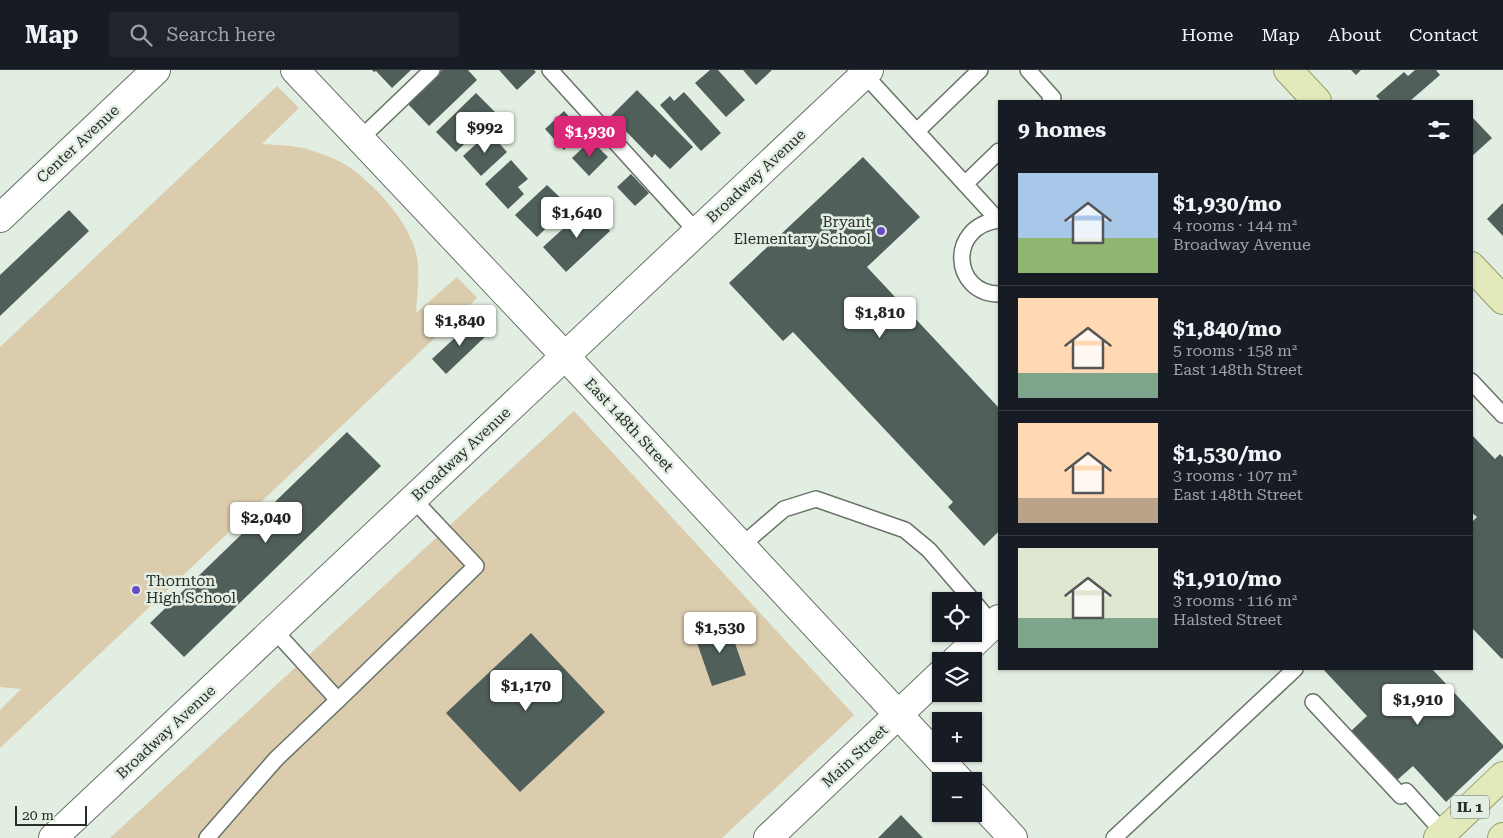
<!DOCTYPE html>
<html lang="en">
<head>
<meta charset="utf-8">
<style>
  :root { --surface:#171b24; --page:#20242c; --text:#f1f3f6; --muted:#9ea1a6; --line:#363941; --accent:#db2777 }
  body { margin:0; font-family:"Roboto Serif",serif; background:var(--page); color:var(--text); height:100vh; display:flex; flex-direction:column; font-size:19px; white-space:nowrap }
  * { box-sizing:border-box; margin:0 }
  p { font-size:16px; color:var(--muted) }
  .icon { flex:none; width:28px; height:28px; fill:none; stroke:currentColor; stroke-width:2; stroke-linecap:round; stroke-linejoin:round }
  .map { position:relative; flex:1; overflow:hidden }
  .sheet { position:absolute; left:998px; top:30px; width:475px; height:570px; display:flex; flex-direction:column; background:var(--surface); border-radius:0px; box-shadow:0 1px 4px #0004 }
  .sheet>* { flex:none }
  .buttons { position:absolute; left:932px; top:522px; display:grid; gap:10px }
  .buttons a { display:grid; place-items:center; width:50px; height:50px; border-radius:0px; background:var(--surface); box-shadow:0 1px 4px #0004; font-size:25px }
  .scale { position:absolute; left:15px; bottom:12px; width:72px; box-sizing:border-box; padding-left:5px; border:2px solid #292d29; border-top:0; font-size:14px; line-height:18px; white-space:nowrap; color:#292d29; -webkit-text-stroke:4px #e2eee2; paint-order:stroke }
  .price { position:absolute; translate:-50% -42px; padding:0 11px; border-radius:5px; background:#fff; color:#222; font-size:16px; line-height:32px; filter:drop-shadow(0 1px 2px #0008) }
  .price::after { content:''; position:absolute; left:50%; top:30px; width:15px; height:11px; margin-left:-8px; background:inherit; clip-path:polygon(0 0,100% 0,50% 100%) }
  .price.on { background:var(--accent); color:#fff }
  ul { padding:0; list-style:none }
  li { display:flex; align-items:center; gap:15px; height:125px; padding:0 20px }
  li+li { border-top:1px solid var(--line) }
  li span { display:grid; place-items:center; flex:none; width:140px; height:100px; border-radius:0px; color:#555 }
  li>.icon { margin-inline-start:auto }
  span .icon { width:60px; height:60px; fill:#fffc; stroke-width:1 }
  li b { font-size:21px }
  h2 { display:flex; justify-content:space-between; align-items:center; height:60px; padding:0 20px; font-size:21px }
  header { display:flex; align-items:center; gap:30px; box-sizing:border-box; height:70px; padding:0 25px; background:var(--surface); border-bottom:1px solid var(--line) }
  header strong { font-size:24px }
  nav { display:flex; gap:28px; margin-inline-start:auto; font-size:18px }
  .search { width:350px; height:45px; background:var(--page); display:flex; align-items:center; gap:12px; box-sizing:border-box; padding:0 18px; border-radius:0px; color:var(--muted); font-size:19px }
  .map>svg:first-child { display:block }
  .green { fill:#daccad }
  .building { fill:#505f5a }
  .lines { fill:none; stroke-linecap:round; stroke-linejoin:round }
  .lane-casing { stroke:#687267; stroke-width:18 }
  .street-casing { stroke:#687267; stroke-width:30 }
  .primary-casing { stroke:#969e6a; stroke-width:30 }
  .lane { stroke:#fff; stroke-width:15 }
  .street { stroke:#fff; stroke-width:28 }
  .primary { stroke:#e3e9bb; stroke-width:28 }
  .poi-dot { fill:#684cc5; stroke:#e2eee2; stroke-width:2 }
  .labels { text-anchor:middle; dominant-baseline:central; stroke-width:5; stroke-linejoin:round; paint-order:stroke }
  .shield { fill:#e2eee2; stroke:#606760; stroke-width:1 }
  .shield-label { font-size:14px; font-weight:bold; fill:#292d29 }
  .street-label { font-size:15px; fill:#292d29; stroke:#e2eee2 }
  .poi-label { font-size:15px; fill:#292d29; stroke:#e2eee2; text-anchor:end }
</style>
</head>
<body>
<header>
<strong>Map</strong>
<div class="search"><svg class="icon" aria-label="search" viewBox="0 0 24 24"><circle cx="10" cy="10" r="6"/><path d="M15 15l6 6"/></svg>Search here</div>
<nav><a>Home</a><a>Map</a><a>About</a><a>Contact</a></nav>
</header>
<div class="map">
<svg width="1503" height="768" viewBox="0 0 1503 768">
  <rect width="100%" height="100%" fill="#e2eee2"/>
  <!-- green -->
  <g class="green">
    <path d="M277 16 299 38 262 74C277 75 292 75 307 79 322 84 340 90 352 99 377 118 405 148 415 179 421 199 417 222 416 243L457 207 477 228 0 678V640L21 619 0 617V277Z"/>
    <path d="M574 341 854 645 722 768H110Z"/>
  </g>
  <!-- building -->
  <g class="building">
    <path d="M372 0H411L392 18 376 1 374 2Z"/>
    <path d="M442 0H468L477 10 429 56 407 33Z"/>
    <path d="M499 0H534L536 2 517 20Z"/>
    <path d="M710 0H718L745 30 726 47 695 13Z"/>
    <path d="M743 0H772L756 15Z"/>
    <path d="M1351 0H1361L1356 5Z"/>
    <path d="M1415 0H1436L1440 5 1410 31H1381L1376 26 1404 2 1408 6Z"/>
    <path d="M637 20 693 77 670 99 655 84 652 88 611 46Z"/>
    <path d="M684 22 721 63 701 81 660 35 670 26 674 31Z"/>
    <path d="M476 23 496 43 456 82 436 62Z"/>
    <path d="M564 41 583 62 564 80 545 59Z"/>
    <path d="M1473 48 1492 68 1471 87V51Z"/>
    <path d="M489 62 507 82 481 106 463 86Z"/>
    <path d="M591 70 608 87 589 106 572 88Z"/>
    <path d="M863 87 920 147 867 197 999 338V461L984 476 948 437 953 432 793 262 783 271 729 213Z"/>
    <path d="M511 90 528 109 518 117 524 124 508 139 485 114Z"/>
    <path d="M631 104 649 123 635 136 617 117Z"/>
    <path d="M547 115 569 136 537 167 515 145Z"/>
    <path d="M1503 133V166L1487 149Z"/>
    <path d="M588 136 610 161 566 202 543 177Z"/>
    <path d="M69 140 89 161 0 246V205Z"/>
    <path d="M474 250 488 264 446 304 432 289Z"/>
    <path d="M347 362 381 396 184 587 150 553Z"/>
    <path d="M1471 364 1495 389 1500 384 1503 387V588L1502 589 1471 557V453L1477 447 1471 442Z"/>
    <path d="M728 553 746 605 712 616 694 564Z"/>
    <path d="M531 563 605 642 520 722 446 643Z"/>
    <path d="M1323 599H1434L1433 600 1503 675V678L1446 732 1413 696 1396 711 1350 662 1367 646Z"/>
    <path d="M901 745 923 768H878Z"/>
  </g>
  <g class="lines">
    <defs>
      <g id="lane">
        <path d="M550 0 697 162"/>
        <path d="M1028 0 1053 28 1050 31"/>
        <path d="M864 4 998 150"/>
        <path d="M917 61 980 0"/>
        <path d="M360 69 432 0"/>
        <path d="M965 114 999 81"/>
        <path d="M999 150C947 156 952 224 999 224"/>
        <path d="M1471 311 1503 345"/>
        <path d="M741 476 784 439 816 429 905 460 929 480 973 531"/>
        <path d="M974 532 993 555"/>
        <path d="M274 560 338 630 476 496 413 429"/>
        <path d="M1313 632 1401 726 1406 721 1444 763"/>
        <path d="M207 768 276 689 338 630"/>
        <path d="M1114 768 1295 599"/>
      </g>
      <g id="street">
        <path d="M295 0 565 286 960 711"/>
        <path d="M0 148 156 0"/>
        <path d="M955 591 999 549"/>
        <path d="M974 726 1013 768"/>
        <path d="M53 768 869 0"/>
        <path d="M768 768 941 604"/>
      </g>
      <g id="primary">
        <path d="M1288 0 1317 31"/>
        <path d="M1471 196 1503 230"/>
        <path d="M1438 768 1503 706"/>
        <path d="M1502 768 1503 767"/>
      </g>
    </defs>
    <!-- lane casing -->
    <use href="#lane" class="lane-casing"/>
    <!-- street casing -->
    <use href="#street" class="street-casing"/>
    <!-- primary casing -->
    <use href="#primary" class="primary-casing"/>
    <!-- lane -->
    <use href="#lane" class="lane"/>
    <!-- street -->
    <use href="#street" class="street"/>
    <!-- primary -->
    <use href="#primary" class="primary"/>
  </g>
  <!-- markers -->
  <g class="poi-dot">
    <circle cx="881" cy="161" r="5"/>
    <circle cx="136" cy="520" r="5"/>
  </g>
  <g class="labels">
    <!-- shield labels -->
    <rect class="shield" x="1451" y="725.5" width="38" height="23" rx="4"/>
    <g class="shield-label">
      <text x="1470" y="737">IL 1</text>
    </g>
    <!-- street labels -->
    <g class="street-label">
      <text transform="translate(78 74) rotate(-43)">Center Avenue</text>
      <text transform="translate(756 106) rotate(-43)">Broadway Avenue</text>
      <text transform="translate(629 355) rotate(47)">East 148th Street</text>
      <text transform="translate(461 384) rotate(-43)">Broadway Avenue</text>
      <text transform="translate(166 662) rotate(-43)">Broadway Avenue</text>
      <text transform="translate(855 686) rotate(-43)">Main Street</text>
    </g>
    <!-- poi labels -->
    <g class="poi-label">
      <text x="871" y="152">Bryant<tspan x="871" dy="17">Elementary School</tspan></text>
      <text x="146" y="511" text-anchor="start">Thornton<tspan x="146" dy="17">High School</tspan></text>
    </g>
  </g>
</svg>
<div class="buttons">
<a><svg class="icon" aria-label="locate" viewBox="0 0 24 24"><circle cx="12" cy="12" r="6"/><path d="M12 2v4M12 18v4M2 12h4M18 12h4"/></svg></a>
<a><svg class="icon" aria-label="layers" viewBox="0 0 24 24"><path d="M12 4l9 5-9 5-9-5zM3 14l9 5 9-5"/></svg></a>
<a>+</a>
<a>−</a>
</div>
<div class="scale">20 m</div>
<b class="price" style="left:485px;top:84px">$992</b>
<b class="price on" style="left:590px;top:88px">$1,930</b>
<b class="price" style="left:577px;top:169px">$1,640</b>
<b class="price" style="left:880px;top:269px">$1,810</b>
<b class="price" style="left:460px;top:277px">$1,840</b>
<b class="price" style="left:266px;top:474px">$2,040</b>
<b class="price" style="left:720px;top:584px">$1,530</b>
<b class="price" style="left:526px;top:642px">$1,170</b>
<b class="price" style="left:1418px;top:656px">$1,910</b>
<section class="sheet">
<h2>9 homes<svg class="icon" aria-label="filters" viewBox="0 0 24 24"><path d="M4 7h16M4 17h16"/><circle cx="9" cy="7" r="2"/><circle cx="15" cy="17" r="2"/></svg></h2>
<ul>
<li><span style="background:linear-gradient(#a9c7e8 65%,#8fb573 0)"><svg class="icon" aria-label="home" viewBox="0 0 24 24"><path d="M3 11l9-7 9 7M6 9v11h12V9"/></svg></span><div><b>$1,930/mo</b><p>4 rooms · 144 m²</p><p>Broadway Avenue</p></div></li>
<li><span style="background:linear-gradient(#ffd9b3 75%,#7fa58c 0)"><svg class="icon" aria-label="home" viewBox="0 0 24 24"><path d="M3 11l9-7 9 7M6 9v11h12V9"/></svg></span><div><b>$1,840/mo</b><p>5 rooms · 158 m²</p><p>East 148th Street</p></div></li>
<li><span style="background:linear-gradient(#ffd9b3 75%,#b9a48a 0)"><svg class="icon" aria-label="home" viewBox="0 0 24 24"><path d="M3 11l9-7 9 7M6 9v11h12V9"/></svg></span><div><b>$1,530/mo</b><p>3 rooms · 107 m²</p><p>East 148th Street</p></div></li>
<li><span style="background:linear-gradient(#dfe7d0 70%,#7fa58c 0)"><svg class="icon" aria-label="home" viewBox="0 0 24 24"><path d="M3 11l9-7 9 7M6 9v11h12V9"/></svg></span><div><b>$1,910/mo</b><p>3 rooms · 116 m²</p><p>Halsted Street</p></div></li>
</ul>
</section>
</div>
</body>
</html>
